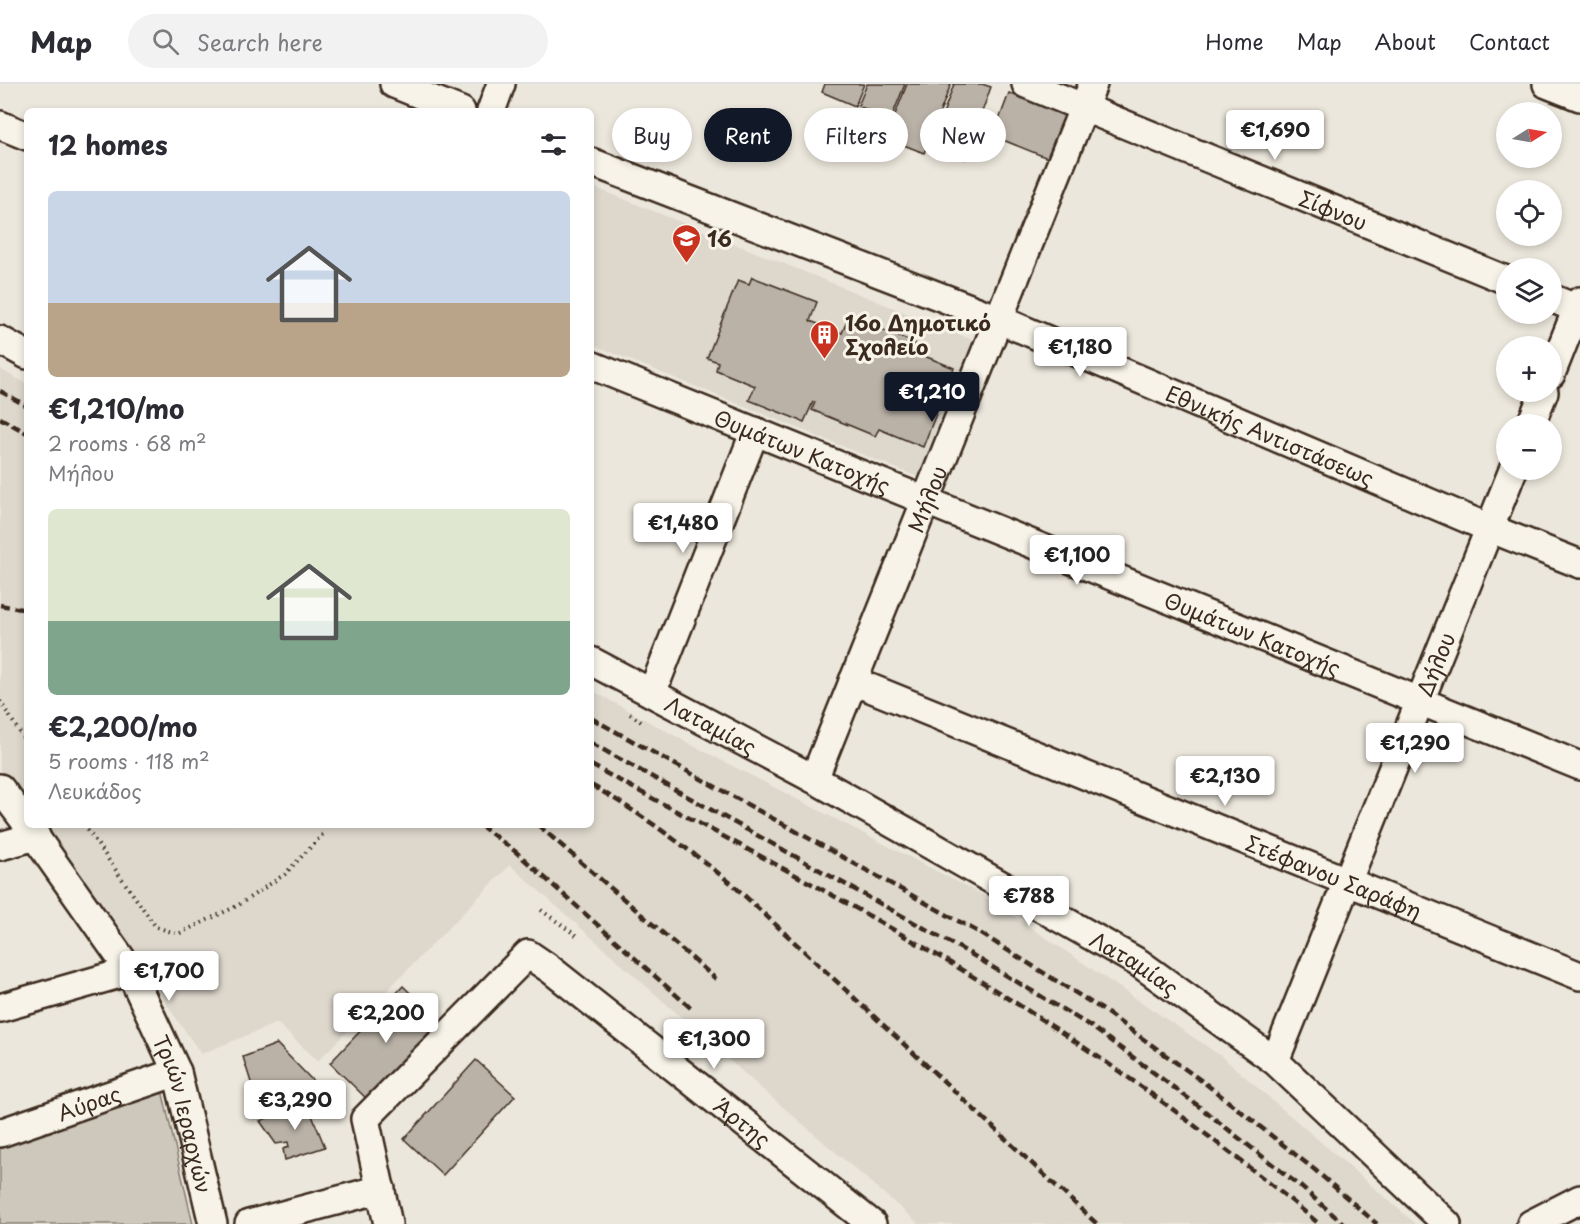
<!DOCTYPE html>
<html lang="en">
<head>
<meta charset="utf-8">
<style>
  :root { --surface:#fff; --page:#f2f2f3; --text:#2b2b33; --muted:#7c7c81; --line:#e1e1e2; --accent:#111827 }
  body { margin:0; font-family:"Playpen Sans",sans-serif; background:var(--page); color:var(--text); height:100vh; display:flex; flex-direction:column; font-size:22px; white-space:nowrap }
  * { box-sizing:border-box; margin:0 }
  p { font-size:20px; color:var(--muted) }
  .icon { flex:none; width:33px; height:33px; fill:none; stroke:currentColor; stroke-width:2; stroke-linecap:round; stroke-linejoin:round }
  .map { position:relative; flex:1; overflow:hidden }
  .panel { position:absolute; left:24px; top:24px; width:570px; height:720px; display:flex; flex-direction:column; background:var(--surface); border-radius:9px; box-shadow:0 3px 9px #0003 }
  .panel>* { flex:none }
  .banner { position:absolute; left:612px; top:24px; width:570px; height:54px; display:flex; gap:12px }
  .needle { width:39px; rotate:79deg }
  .fabs { position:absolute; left:1496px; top:18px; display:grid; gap:12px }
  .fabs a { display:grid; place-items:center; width:66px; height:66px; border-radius:50%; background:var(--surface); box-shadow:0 3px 9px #0003; font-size:30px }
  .price { position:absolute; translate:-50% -51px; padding:0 14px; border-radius:6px; background:#fff; color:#222; font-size:20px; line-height:39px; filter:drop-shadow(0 2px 3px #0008) }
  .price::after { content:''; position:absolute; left:50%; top:36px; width:18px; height:14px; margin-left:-9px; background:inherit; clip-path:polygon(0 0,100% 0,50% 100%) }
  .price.active { background:var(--accent); color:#fff }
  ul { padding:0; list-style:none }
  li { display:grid; align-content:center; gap:12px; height:318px; padding:0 24px }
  li span { display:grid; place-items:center; height:186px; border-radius:9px; color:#555 }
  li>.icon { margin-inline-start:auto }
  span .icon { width:108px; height:108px; fill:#fffc; stroke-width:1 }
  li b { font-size:26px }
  h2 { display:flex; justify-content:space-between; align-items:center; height:72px; padding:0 24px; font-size:26px }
  .chip { padding:0 21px; border-radius:27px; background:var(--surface); box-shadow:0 3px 9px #0003; font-size:21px; line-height:54px }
  .chip.active { background:var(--accent); color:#fff }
  header { display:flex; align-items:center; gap:36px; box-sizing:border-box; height:84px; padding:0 30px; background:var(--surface); border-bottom:2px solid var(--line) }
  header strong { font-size:28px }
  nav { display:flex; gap:33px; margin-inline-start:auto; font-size:21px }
  .search { width:420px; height:54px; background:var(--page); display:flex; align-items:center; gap:15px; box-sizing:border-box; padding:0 21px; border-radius:33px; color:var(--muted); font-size:22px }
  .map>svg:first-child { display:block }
  .built { fill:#ddd7cc }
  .green { fill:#cec8bc; stroke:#84796d; stroke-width:1.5 }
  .building { fill:#bab2a7; stroke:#3b2a1e; stroke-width:1.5 }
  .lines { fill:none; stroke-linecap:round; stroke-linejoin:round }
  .minor-casing { stroke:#3b2a1e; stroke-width:32 }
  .path { stroke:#3b2a1e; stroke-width:4; stroke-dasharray:1.5 4.5; stroke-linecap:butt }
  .minor { stroke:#f7f3e8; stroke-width:27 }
  .rail { stroke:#3b2a1e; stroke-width:4.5; stroke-dasharray:9 4.5; stroke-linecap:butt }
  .labels { text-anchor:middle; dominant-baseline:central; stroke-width:6; stroke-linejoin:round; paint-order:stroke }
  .street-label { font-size:21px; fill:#3b2a1e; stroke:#f7f3e8 }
  .poi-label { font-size:21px; font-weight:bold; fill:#3b2a1e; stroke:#f7f3e8; text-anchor:start }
</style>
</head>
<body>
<header>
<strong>Map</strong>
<div class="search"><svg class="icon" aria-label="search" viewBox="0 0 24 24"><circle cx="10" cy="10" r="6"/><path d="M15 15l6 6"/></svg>Search here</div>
<nav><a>Home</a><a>Map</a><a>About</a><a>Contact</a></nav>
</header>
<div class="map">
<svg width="1580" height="1140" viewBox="0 0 1580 1140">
  <rect width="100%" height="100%" fill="#ece7dc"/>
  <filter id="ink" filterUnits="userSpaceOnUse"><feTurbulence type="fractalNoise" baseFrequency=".0167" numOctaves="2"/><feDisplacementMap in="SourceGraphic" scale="12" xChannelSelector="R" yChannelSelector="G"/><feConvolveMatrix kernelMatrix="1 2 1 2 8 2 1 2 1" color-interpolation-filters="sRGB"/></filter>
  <g filter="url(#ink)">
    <!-- built -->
    <g class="built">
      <path d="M591 102 973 256 918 393 591 260Z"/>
      <path d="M0 285 27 300V723L0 686Z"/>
      <path d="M591 606 686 658 981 810 1221 972 1416 1140H919L762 1005 510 781 318 977 277 939 201 970 111 840 40 741H591Z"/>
    </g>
    <!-- green -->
    <path class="green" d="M162 1006 193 1140H0V1058Z"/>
    <!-- building -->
    <g class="building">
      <path d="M825 0H864L855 22 822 8Z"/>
      <path d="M867 0H905L891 35 858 22Z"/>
      <path d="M907 0H951L924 69 886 54Z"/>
      <path d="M954 0H982L991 3 965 75 931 62Z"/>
      <path d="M1009 9 1067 31 1050 75 993 52Z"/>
      <path d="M752 193 817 218 810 237 842 249 849 232 915 259 912 267 954 284 923 363 879 345 875 352 812 326 815 318H813L804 338 749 316 755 302 716 286 718 278 707 274 738 196 749 200Z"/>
      <path d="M403 902 443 941 369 1017 330 979Z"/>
      <path d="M277 960 313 997 303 1008 306 1017 267 1033 254 1008 243 973Z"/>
      <path d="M476 976 515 1012 443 1091 404 1055Z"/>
      <path d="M306 1017 325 1063 285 1076 283 1065 289 1063 288 1058 276 1060 260 1037Z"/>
    </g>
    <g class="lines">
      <defs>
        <g id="minor">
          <path d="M394 0 461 27"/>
          <path id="s1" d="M1026 0 1506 196"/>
          <path d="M1547 0 1580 13"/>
          <path d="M491 27 501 0"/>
          <path d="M0 41 27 52"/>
          <path id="s2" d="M591 78 998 235 1489 444 1580 480"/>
          <path d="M1551 214 1580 226"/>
          <path d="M0 256 27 271"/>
          <path id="s3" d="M591 281 1580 682"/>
          <path d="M1551 290 1580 217"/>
          <path d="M1531 340 1544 308"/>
          <path id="s4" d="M591 577 814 695 1139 879 1275 977 1447 1140"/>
          <path id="s5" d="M853 597 1580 892"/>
          <path d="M652 609 755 347"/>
          <path id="s6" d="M814 695 1093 0"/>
          <path d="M0 704 27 740"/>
          <path id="s7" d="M27 741 130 887 177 988 213 1140"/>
          <path d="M0 762 36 752"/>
          <path d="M0 924 130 887"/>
          <path id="s8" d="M1275 977 1513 386"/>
          <path id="s9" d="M0 1049 177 988"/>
          <path d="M249 1140 381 1105"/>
          <path id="s10" d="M388 1140 365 1035 528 870 550 885 872 1140"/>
          <path d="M1531 1140 1580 1115"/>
        </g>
      </defs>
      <!-- minor casing -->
      <use href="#minor" class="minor-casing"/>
      <!-- path -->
      <g class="path">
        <path d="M0 617 27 660"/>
        <path d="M630 630 644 640"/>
        <path d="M84 741 156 843 178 850 237 822 285 790 325 748"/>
        <path d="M541 826 577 852"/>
      </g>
      <!-- minor -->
      <use href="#minor" class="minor"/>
      <!-- rail -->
      <g class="rail">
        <path d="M0 307 27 322"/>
        <path d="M0 334 27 349"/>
        <path d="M0 521 27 526"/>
        <path d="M591 634 980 849 1103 926 1206 1000 1315 1086 1377 1140"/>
        <path d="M591 659 969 869 1092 943 1192 1017 1300 1102 1344 1140"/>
        <path d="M591 681C668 723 746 764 823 806 959 881 1093 963 1216 1058 1251 1085 1286 1111 1319 1140"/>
        <path d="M591 701C641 729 687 764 732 800L1097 1140"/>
        <path d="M480 741 516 768 693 926"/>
        <path d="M538 741 716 895"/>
      </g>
    </g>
  </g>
  <!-- icons -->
  <defs>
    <symbol id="school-pin" viewBox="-11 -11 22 30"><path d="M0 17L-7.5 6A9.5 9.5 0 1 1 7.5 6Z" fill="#c8321e" stroke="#f7f3e8"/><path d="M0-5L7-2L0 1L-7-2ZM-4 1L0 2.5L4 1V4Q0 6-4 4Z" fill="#fff"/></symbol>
    <symbol id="building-pin" viewBox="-11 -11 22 30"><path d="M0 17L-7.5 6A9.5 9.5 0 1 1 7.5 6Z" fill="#c8321e" stroke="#f7f3e8"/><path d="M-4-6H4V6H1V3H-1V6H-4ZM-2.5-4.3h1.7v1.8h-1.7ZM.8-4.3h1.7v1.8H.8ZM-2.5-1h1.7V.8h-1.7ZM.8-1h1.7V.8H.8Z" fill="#fff"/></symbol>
  </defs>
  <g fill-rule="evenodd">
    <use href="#school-pin" x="670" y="138" width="33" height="45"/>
    <use href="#building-pin" x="808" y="234" width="33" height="45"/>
  </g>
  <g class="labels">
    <!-- street labels -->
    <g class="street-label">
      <text stroke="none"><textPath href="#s1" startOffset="332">Σίφνου</textPath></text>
      <text stroke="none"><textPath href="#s2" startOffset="732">Εθνικής Αντιστάσεως</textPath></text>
      <text stroke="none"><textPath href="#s3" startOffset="228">Θυμάτων Κατοχής</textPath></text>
      <text stroke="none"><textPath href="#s6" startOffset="302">Μήλου</textPath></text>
      <text stroke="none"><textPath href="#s3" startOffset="714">Θυμάτων Κατοχής</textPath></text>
      <text stroke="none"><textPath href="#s8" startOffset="428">Δήλου</textPath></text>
      <text stroke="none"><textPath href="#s4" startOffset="136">Λαταμίας</textPath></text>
      <text stroke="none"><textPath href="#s5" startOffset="519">Στέφανου Σαράφη</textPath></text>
      <text stroke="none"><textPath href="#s4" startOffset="622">Λαταμίας</textPath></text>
      <text stroke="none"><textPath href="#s9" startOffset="94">Αύρας</textPath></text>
      <text stroke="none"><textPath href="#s7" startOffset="332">Τριών Ιεραρχών</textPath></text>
      <text stroke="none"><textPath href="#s10" startOffset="612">Άρτης</textPath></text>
    </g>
    <!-- poi labels -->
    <g class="poi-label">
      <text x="707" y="154">16</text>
      <text x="845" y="238">16o Δημοτικό<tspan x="845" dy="24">Σχολείο</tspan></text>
    </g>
  </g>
</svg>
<div class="fabs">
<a><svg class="needle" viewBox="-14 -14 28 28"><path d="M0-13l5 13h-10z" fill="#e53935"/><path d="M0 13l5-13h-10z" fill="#7c7c81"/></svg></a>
<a><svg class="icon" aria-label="locate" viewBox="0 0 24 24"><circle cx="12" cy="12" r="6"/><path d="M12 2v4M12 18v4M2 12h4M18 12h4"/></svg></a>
<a><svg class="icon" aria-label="layers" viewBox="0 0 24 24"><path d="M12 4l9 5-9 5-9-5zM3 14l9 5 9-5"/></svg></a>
<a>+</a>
<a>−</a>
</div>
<b class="price" style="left:1275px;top:77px">€1,690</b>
<b class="price" style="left:1080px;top:294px">€1,180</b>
<b class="price active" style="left:932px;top:339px">€1,210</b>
<b class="price" style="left:683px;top:470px">€1,480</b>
<b class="price" style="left:1077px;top:502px">€1,100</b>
<b class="price" style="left:1415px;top:690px">€1,290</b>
<b class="price" style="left:1225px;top:723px">€2,130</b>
<b class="price" style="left:1029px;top:843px">€788</b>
<b class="price" style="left:169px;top:918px">€1,700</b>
<b class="price" style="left:386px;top:960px">€2,200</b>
<b class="price" style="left:714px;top:986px">€1,300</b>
<b class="price" style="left:295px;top:1047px">€3,290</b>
<div class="banner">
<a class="chip">Buy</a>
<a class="chip active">Rent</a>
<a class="chip">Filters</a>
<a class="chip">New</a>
</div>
<section class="panel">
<h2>12 homes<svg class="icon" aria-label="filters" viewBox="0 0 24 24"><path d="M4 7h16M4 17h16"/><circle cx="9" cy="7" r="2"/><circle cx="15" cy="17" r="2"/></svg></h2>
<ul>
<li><span style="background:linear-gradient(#c9d6e8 60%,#b9a48a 0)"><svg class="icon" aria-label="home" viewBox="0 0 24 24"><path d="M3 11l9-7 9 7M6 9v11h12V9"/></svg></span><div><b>€1,210/mo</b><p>2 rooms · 68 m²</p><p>Μήλου</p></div></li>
<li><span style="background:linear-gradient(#dfe7d0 60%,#7fa58c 0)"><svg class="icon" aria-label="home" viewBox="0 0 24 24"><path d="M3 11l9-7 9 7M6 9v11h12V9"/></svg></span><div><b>€2,200/mo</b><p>5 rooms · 118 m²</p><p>Λευκάδος</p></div></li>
</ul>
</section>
</div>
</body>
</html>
